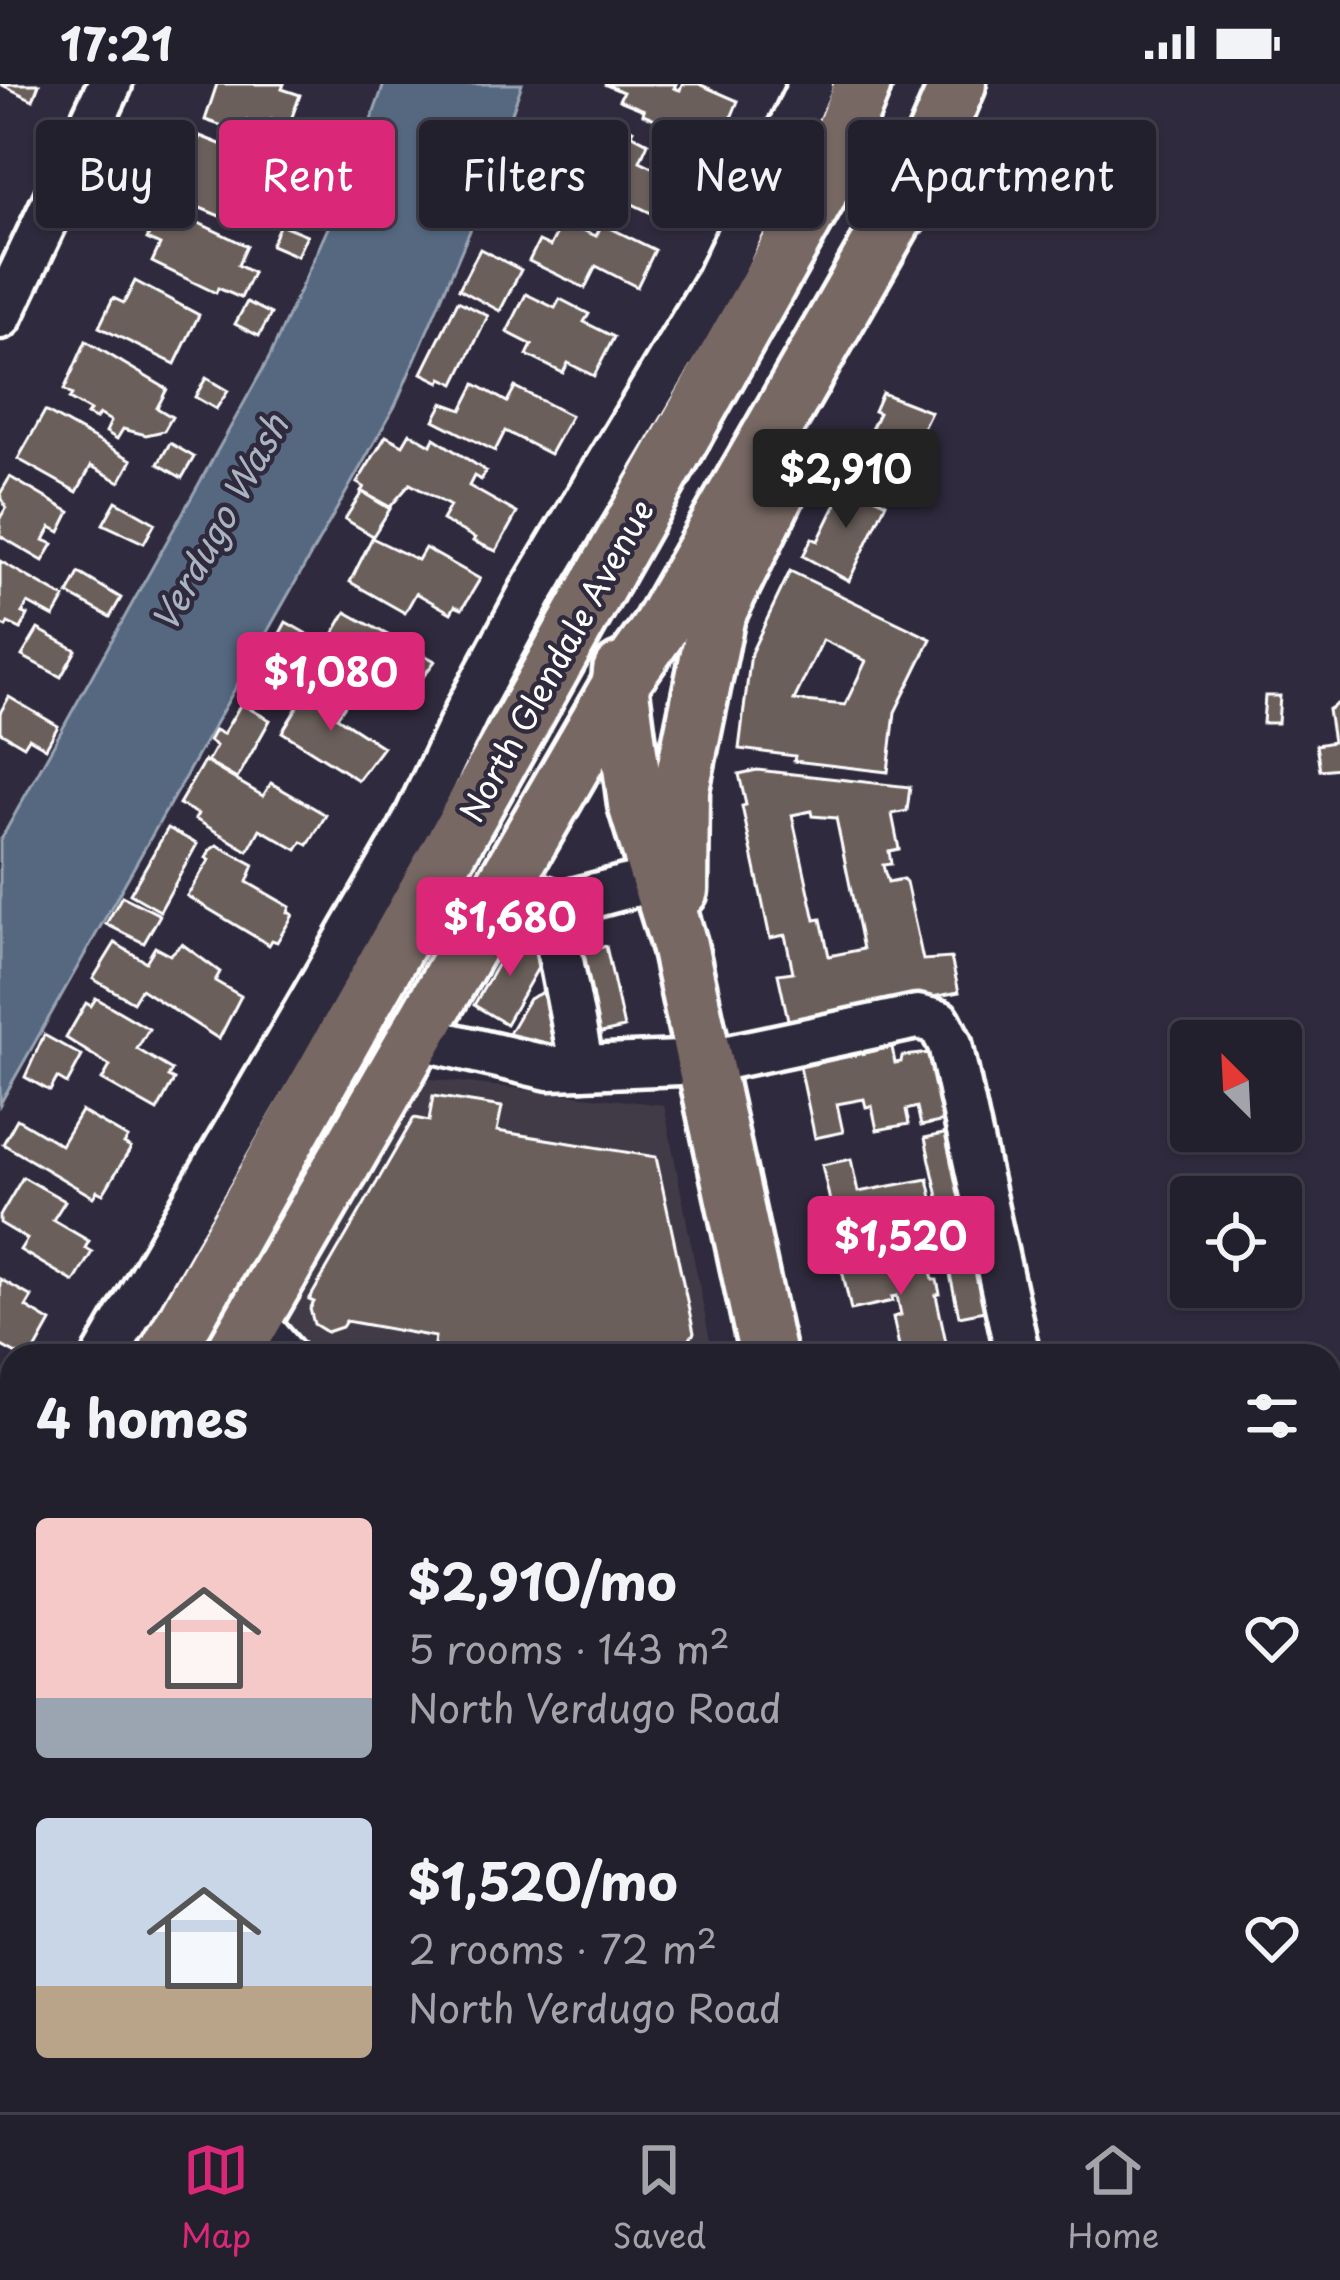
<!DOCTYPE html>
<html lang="en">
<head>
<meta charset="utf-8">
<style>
  :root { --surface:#23202e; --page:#2f2d3a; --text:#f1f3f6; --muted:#a3a3aa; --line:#403e4a; --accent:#db2777 }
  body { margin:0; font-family:"Playpen Sans",sans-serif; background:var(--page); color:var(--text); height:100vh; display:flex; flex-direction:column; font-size:45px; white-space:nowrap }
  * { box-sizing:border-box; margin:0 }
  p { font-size:39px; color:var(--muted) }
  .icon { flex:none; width:66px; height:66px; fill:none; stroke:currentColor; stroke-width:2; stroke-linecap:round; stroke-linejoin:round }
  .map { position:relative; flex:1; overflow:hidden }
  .panel { position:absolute; left:0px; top:1260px; width:1341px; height:768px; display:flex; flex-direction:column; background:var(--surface); border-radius:36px 36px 0 0; box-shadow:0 3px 9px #0004,0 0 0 3px var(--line) }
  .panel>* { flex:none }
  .banner { position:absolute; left:36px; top:36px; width:1269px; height:108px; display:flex; gap:24px }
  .needle { width:78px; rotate:336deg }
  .controls { position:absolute; left:1170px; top:936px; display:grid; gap:24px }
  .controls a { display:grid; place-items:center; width:132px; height:132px; border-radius:12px; background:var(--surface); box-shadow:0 3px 9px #0004,0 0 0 3px var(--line); font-size:60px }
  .price { position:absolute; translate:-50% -102px; padding:0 27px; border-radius:12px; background:var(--accent); color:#fff; font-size:39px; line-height:78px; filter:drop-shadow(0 3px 6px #0008) }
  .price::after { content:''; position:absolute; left:50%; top:72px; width:36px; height:27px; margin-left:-18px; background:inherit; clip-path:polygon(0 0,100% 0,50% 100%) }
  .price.current { background:#222; color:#fff }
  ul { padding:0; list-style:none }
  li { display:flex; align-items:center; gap:36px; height:300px; padding:0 36px }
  li span { display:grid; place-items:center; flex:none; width:336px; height:240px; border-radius:12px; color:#555 }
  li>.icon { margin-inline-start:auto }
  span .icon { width:144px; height:144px; fill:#fffc; stroke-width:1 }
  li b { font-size:51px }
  h2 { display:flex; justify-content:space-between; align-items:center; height:144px; padding:0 36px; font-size:51px }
  .tag { padding:0 42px; border-radius:12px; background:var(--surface); box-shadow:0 3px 9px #0004,0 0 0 3px var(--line); font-size:42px; line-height:108px }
  .tag.current { background:var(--accent); color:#fff }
  .status { display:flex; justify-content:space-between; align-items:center; height:84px; padding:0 60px; background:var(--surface); direction:ltr }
  .status svg { height:33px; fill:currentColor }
  .menu { display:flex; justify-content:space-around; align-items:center; height:168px; border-top:3px solid var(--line); background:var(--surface); font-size:33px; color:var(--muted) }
  .menu a { display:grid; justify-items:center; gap:6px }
  .menu .current { color:var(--accent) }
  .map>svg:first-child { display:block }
  .built { fill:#413a46 }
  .water { fill:#546780; stroke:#98a4b3; stroke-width:3 }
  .building { fill:#6b5e5a; stroke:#fff; stroke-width:3; fill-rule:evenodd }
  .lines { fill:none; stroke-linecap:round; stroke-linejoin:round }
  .minor-casing { stroke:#fff; stroke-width:51 }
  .major-casing { stroke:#fff; stroke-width:63 }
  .minor { stroke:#2f2a3d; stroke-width:42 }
  .major { stroke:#776864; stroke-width:54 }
  .labels { text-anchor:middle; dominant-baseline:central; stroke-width:9; stroke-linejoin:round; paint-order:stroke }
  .street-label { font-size:33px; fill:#fff; stroke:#2f2a3d }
  .water-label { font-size:36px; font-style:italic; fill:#aab3c0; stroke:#2f2a3d }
</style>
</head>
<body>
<div class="status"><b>17:21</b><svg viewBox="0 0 49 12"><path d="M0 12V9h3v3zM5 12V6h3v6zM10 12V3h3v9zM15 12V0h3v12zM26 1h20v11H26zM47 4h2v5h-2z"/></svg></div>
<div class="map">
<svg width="1340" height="2028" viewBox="0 0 1340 2028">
  <rect width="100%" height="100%" fill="#2f2a3d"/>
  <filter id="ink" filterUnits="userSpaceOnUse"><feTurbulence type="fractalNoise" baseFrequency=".00833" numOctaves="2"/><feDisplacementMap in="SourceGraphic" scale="24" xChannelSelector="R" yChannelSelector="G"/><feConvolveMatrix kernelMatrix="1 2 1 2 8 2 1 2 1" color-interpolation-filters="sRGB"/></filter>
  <g filter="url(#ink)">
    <!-- built -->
    <path class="built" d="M423 994 664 1021 713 1272H257Z"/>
    <!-- water -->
    <path class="water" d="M384 0H522L475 135 395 322 0 1020V757L269 274 350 95Z"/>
    <!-- building -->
    <g class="building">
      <path d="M0 0H39L33 16Z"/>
      <path d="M217 0H284L282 5 300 11 289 41 272 35 268 45 247 37 243 49 205 36Z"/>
      <path d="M604 0H676L674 4 680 6 682 0H699L738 17 721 58 714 55 713 58 666 36 664 39 643 30 644 26 619 16 623 8Z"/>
      <path d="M608 34 633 46 631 50 648 59 640 77 690 101 670 138 583 96 592 79 570 68 586 36 603 44Z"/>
      <path d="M523 49 553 62 539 91 510 77Z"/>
      <path d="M200 52 248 71 246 77 274 88 262 134 227 120 222 133 188 119V113L184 111 186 105 169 98 178 76 188 81Z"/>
      <path d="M277 54 303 64 306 58 331 68 322 91 270 71Z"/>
      <path d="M510 79 545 95 530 125 517 119 510 136 490 127Z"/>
      <path d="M163 122 247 162 238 181 253 189 241 214 218 204 216 209 152 178 160 161 147 155Z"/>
      <path d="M563 137 596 152 602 140 655 166 637 203 596 182 585 204 529 177 539 157 550 162Z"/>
      <path d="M280 140 307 151 297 172 271 161Z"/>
      <path d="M480 165 521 186 500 227 459 205Z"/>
      <path d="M135 197 199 231 175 280 99 243 113 214 124 219Z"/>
      <path d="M526 210 555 224 560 215 589 230 584 238 614 253 594 292 568 279 563 289 527 271 532 261 507 248Z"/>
      <path d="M458 217 488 232 455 300 442 294 440 298 422 289Z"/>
      <path d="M247 218 271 230 259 252 235 240Z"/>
      <path d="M86 257 167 305 157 324 172 333 164 347 146 351 123 345 117 355 106 348 111 337 99 330 96 335 87 331 90 327 69 315 72 311 64 306Z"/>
      <path d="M206 294 228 307 216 325 195 313Z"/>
      <path d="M475 300 507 318 515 303 571 332 550 370 505 347 495 367 434 336 443 319 462 326Z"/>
      <path d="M882 309 931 328 892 407 846 384 855 366 860 368 879 329 874 327Z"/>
      <path d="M45 327 132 376 120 398 91 382 77 408 18 375Z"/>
      <path d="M410 349 431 361 434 354 486 387 481 396 474 392 469 402 517 429 496 467 473 457 475 454 442 436 450 422 410 400 390 423 361 407 364 403 357 399 386 352 403 361Z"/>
      <path d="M170 359 194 373 182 394 158 380Z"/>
      <path d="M10 393 70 428 60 448 51 443 44 456 53 460 43 477 0 452V434L6 424 0 410Z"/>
      <path d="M840 396 886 419 849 497 803 472 812 454 818 457 837 418 831 415Z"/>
      <path d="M362 408 390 425 373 452 345 435Z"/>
      <path d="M116 417 155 439 144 459 103 440Z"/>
      <path d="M372 454 418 476 425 464 480 495 462 525 455 522 451 529 416 509 405 529 350 498Z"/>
      <path d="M0 477 65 514 54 533 28 519 22 529 28 531 21 545 8 539 6 543 0 540Z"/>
      <path d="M790 487 931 555 895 628 888 688 794 677 795 672 739 665 751 569ZM823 556 866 577 845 621 794 616Z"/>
      <path d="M79 489 121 514 110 533 68 510Z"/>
      <path d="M346 528 435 577 407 614 382 600 376 610 342 590 348 580 324 566Z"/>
      <path d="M286 538 316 555 299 585 270 568Z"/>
      <path d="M38 545 76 566 61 593 22 572Z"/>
      <path d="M311 601 346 620 337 633 383 663 358 696 282 648Z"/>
      <path d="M1265 612H1280L1278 639H1263Z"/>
      <path d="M9 613 58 642 46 664 29 654 24 662 0 648V629Z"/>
      <path d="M1340 618V684L1320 686 1316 661 1333 658 1328 626Z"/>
      <path d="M241 620 270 636 237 695 207 678 216 662 209 657 215 646 223 650Z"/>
      <path d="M204 677 263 712 271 699 326 731 308 761 302 758 297 766 260 745 248 767 195 735 198 730 179 720Z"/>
      <path d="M757 686 910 703 907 727 892 730 899 765 889 767 891 780 883 781 885 789 888 798 903 795 906 798 923 876 951 874 959 908 789 940 778 890 793 888 785 851 770 854 742 722 746 721 739 690ZM811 727 812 732 836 734 863 865 829 872 821 835 815 836 792 731Z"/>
      <path d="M168 744 197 760 160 827 130 810Z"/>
      <path d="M217 761 254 781 247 798 290 823 288 828 293 831 277 858 272 856 269 861 187 812 209 776 206 774 210 766Z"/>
      <path d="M122 812 160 831 144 859 106 840Z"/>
      <path d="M515 850 547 868 506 940 474 921Z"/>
      <path d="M115 859 146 878 155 863 170 871 182 860 220 888 215 897 241 912 219 955 141 905 133 918 93 895Z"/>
      <path d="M606 862 624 944 588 952 570 871Z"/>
      <path d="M547 906 567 937 543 978 505 956 529 915Z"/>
      <path d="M96 914 149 945 137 965 172 986 168 993 174 996 157 1027 102 996 110 982 66 954 86 919 91 922Z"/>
      <path d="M44 951 82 972 67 1000 57 994 50 1007 25 993Z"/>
      <path d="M892 963 895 979 901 978 902 972 940 968 954 1035 921 1042 917 1023 906 1026 909 1040 877 1046 872 1022 866 1023 864 1015 837 1020 843 1048 815 1054 800 983Z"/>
      <path d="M433 1012 502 1023 497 1047 656 1073 694 1249 684 1263 666 1264 667 1272H465L433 1267 435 1253 346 1237 342 1243 327 1248 314 1240 310 1225 314 1218 309 1216 414 1034 429 1037Z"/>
      <path d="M81 1027 128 1054 124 1060 131 1064 103 1110 97 1107 93 1113 3 1060 17 1035 61 1061Z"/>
      <path d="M957 1047 974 1124 942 1131 925 1054Z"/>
      <path d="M851 1075 858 1108 928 1095 938 1141 840 1163 822 1081Z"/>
      <path d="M23 1093 65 1117 53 1136 89 1157 85 1164 92 1168 74 1198 20 1166 27 1155 0 1139V1132Z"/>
      <path d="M972 1143 990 1226 959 1232 941 1149Z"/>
      <path d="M926 1165 933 1196H937L940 1210 936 1211 949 1272H901L893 1233 901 1231 897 1212 892 1213 893 1217 851 1226 840 1177 883 1168 889 1186 893 1185 890 1172Z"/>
      <path d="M0 1195 32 1213 26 1223 51 1238 32 1272H20L0 1261Z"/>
      <path d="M0 1779 12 1783V1814L0 1810Z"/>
      <path d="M1338 1826 1340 1906 1329 1909V1833Z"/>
      <path d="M1340 1989V2028H1321L1318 2016H1329V1992Z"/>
      <path d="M699 2016H758L760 2028H702Z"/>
      <path d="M1022 2016H1126L1129 2028H1106L1104 2022 1088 2028H1025Z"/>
    </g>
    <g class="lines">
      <defs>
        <g id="minor">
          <path d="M0 233 110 0"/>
          <path d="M504 800 562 820 659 794"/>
          <path d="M562 820 558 861 582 983"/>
          <path d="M416 953 549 984 582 983 705 978 917 933 939 938 950 960 1018 1272"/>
          <path d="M253 1236 284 1272"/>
          <path d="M105 1272 409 749 469 623 530 510 717 197 811 0"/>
          <path d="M0 1452 12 1431"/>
          <path d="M172 2016 174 2028"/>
          <path d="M625 2016 628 2028"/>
          <path d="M1197 2016 1199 2028"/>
        </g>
        <g id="major">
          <path d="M904 125 958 0"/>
          <path d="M621 587 620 600 636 720 679 861 768 1272"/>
          <path d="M680 806 681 705 717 531 785 392"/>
          <path d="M165 1272 818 111 863 0"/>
          <path d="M232 1272 620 600 657 548 918 93"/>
          <path d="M0 1567 12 1545"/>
          <path d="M0 1668 12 1647"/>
          <path d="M935 2016 938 2028"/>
        </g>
      </defs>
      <!-- minor casing -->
      <use href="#minor" class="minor-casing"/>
      <!-- major casing -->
      <use href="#major" class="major-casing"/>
      <!-- minor -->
      <use href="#minor" class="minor"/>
      <!-- major -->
      <use href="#major" class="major"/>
    </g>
  </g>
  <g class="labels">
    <!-- street labels -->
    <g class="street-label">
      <text transform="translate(555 576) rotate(-61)">North Glendale Avenue</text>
    </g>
    <!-- water labels -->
    <g class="water-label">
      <text transform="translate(218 438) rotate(-61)">Verdugo Wash</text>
    </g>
  </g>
</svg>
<div class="controls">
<a><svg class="needle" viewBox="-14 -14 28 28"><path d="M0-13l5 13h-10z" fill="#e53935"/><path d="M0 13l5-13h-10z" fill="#a3a3aa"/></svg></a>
<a><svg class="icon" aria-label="locate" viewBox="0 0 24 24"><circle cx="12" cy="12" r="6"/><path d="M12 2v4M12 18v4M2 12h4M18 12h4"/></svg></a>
</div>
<b class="price current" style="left:846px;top:447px">$2,910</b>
<b class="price" style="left:331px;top:650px">$1,080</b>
<b class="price" style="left:510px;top:895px">$1,680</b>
<b class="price" style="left:901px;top:1214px">$1,520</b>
<div class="banner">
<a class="tag">Buy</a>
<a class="tag current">Rent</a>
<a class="tag">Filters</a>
<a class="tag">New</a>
<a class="tag">Apartment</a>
</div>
<section class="panel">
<h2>4 homes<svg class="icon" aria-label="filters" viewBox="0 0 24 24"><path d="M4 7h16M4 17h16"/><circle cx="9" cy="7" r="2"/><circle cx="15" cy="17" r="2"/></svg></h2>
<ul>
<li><span style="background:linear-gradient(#f6c9c9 75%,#9aa5b1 0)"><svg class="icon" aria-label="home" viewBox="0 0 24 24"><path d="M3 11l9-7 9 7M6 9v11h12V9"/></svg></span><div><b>$2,910/mo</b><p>5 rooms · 143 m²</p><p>North Verdugo Road</p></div><svg class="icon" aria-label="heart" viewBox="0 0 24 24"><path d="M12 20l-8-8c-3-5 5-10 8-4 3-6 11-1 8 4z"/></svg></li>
<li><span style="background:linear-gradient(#c9d6e8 70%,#b9a48a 0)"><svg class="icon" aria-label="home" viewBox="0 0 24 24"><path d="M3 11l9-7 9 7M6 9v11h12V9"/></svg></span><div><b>$1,520/mo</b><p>2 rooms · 72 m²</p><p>North Verdugo Road</p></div><svg class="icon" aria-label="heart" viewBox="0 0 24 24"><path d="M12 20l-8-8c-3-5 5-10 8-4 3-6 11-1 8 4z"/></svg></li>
</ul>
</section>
</div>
<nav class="menu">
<a class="current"><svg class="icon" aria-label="map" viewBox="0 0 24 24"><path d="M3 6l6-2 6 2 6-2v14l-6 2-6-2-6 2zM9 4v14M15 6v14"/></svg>Map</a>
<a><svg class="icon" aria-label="saved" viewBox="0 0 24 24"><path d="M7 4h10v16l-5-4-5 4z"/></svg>Saved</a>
<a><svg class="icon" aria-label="home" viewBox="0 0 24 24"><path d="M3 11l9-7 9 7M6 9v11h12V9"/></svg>Home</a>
</nav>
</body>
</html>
